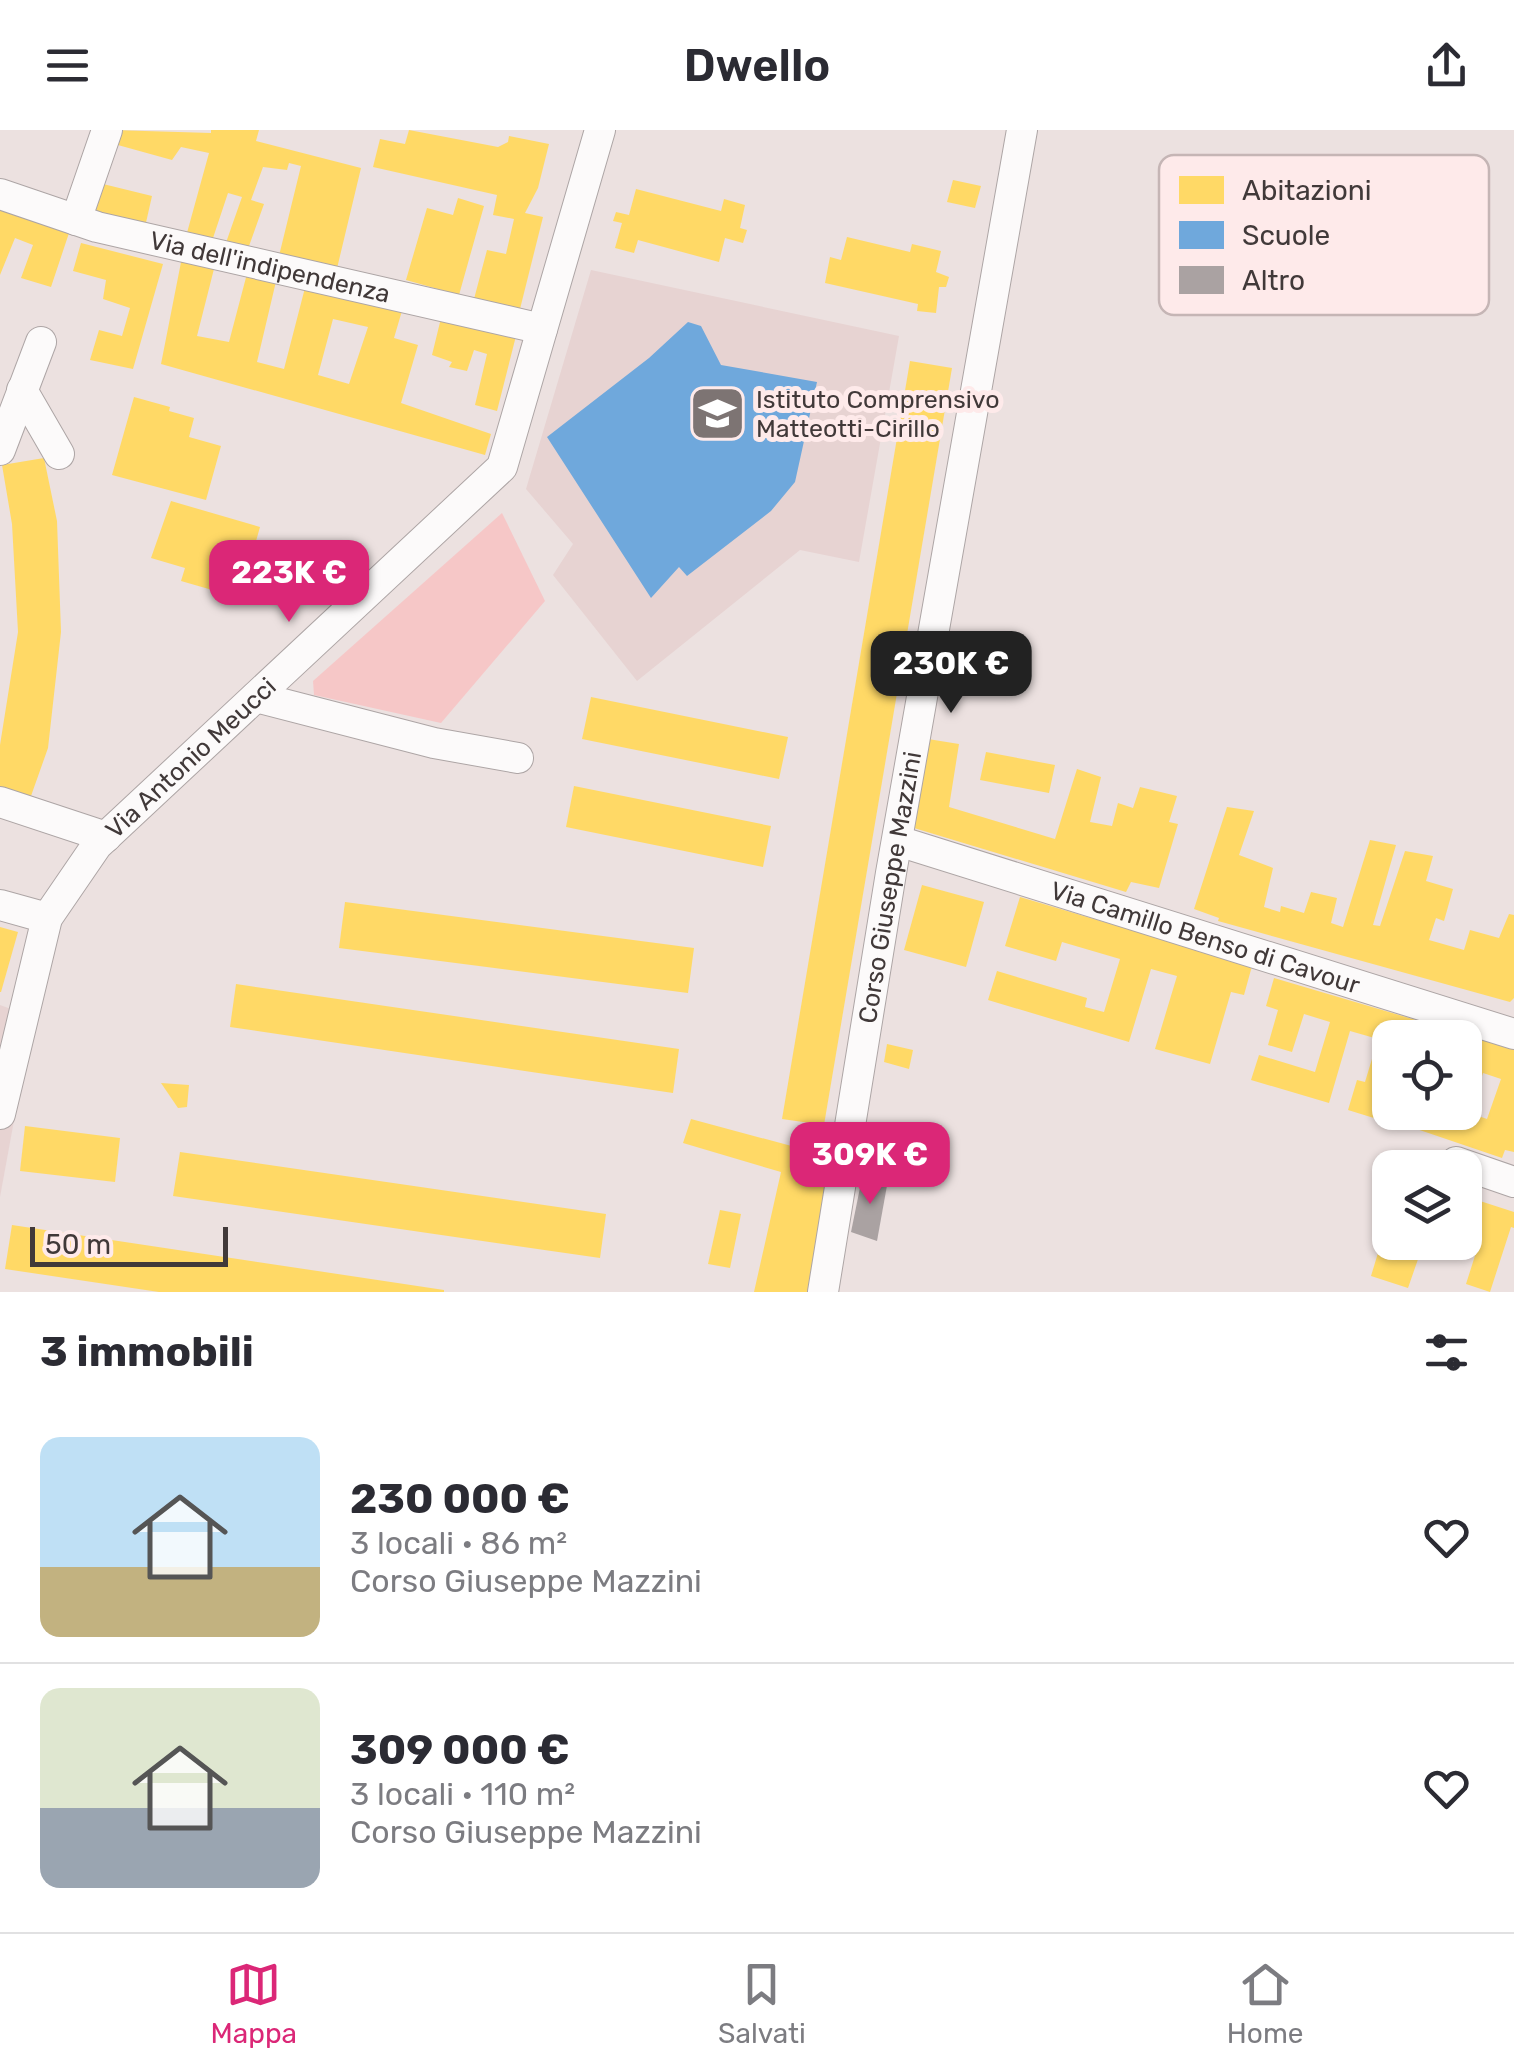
<!DOCTYPE html>
<html lang="it">
<head>
<meta charset="utf-8">
<style>
  :root { --surface:#fff; --page:#f2f2f3; --text:#2b2b33; --muted:#7c7c81; --line:#e1e1e2; --accent:#db2777 }
  body { margin:0; font-family:Rubik,sans-serif; background:var(--page); color:var(--text); height:100vh; display:flex; flex-direction:column; font-size:38px; white-space:nowrap }
  * { box-sizing:border-box; margin:0 }
  p { font-size:32px; color:var(--muted) }
  .icon { flex:none; width:55px; height:55px; fill:none; stroke:currentColor; stroke-width:2; stroke-linecap:round; stroke-linejoin:round }
  .map { position:relative; height:1162px; overflow:hidden }
  .panel { display:flex; flex-direction:column; background:var(--surface); flex:1 }
  .panel>* { flex:none }
  .tools { position:absolute; left:1372px; top:890px; display:grid; gap:20px }
  .tools a { display:grid; place-items:center; width:110px; height:110px; border-radius:20px; background:var(--surface); box-shadow:0 2px 8px #0004; font-size:50px }
  .scale { position:absolute; left:30px; bottom:25px; width:198px; box-sizing:border-box; padding-left:10px; border:5px solid #413939; border-top:0; font-size:28px; line-height:35px; white-space:nowrap; color:#413939; -webkit-text-stroke:8px #feeaea; paint-order:stroke }
  .price { position:absolute; translate:-50% -85px; padding:0 22px; border-radius:20px; background:var(--accent); color:#fff; font-size:32px; line-height:65px; filter:drop-shadow(0 2px 5px #0008) }
  .price::after { content:''; position:absolute; left:50%; top:60px; width:30px; height:22px; margin-left:-15px; background:inherit; clip-path:polygon(0 0,100% 0,50% 100%) }
  .price.active { background:#222; color:#fff }
  ul { padding:0; list-style:none }
  li { display:flex; align-items:center; gap:30px; height:250px; padding:0 40px }
  li+li { border-top:2px solid var(--line) }
  li span { display:grid; place-items:center; flex:none; width:280px; height:200px; border-radius:20px; color:#555 }
  li>.icon { margin-inline-start:auto }
  span .icon { width:120px; height:120px; fill:#fffc; stroke-width:1 }
  li b { font-size:42px }
  h2 { display:flex; justify-content:space-between; align-items:center; height:120px; padding:0 40px; font-size:42px }
  header { display:flex; justify-content:space-between; align-items:center; height:130px; padding:0 40px; background:var(--surface); font-size:45px; font-weight:600 }
  .tab-bar { display:flex; justify-content:space-around; align-items:center; height:140px; border-top:2px solid var(--line); background:var(--surface); font-size:28px; color:var(--muted) }
  .tab-bar a { display:grid; justify-items:center; gap:5px }
  .tab-bar .active { color:var(--accent) }
  .map>svg:first-child { display:block }
  .built { fill:#e7d3d2 }
  .green { fill:#f6c7c7 }
  .homes { fill:#ffd966; fill-rule:evenodd }
  .schools { fill:#6fa8dc }
  .building { fill:#aaa2a2 }
  .lines { fill:none; stroke-linecap:round; stroke-linejoin:round }
  .minor-casing { stroke:#ada5a5; stroke-width:32 }
  .minor { stroke:#fcfafa; stroke-width:30 }
  .labels { text-anchor:middle; dominant-baseline:central; stroke-width:10; stroke-linejoin:round; paint-order:stroke }
  .street-label { font-size:25px; fill:#413939; stroke:#feeaea }
  .poi-label { font-size:25px; fill:#413939; stroke:#feeaea; text-anchor:start }
  .key { fill:#feeaea; stroke:#c5b5b5; stroke-width:2.5 }
  .key-label { font-size:28px; fill:#413939 }
</style>
</head>
<body>
<header><svg class="icon" aria-label="menu" viewBox="0 0 24 24"><path d="M4 6h16M4 12h16M4 18h16"/></svg>Dwello<svg class="icon" aria-label="share" viewBox="0 0 24 24"><path d="M12 15V3M7 8l5-5 5 5M5 13v7h14v-7"/></svg></header>
<div class="map">
<svg width="1514" height="1162" viewBox="0 0 1514 1162">
  <rect width="100%" height="100%" fill="#ece1e0"/>
  <!-- built -->
  <g class="built">
    <path d="M591 140 899 206 859 432 800 420 637 551 553 445 573 414 526 359Z"/>
    <path d="M0 875 33 887 0 1067Z"/>
  </g>
  <!-- green -->
  <path class="green" d="M502 383 545 471 441 593 314 565 313 551Z"/>
  <!-- homes -->
  <g class="homes">
    <path d="M112 0 211 3V0H259L256 11 361 38 334 151 277 134 301 36 289 33 287 40 263 37 251 70 264 74 244 130 222 124 242 67 228 63 210 117 185 110 209 23 181 17 172 30 107 12Z"/>
    <path d="M409 0 498 17 508 12 509 6 549 14 538 58 525 83 543 87 517 191 474 169 487 120 506 124 514 89 493 85 497 65 373 37 380 9 405 14Z"/>
    <path d="M953 50 981 56 975 78 947 72Z"/>
    <path d="M99 53 152 66 145 97 91 84Z"/>
    <path d="M636 59 721 81 724 69 745 75 740 98 747 100 743 113 725 108 719 132 638 110 634 123 615 118 622 93 613 91 616 82 629 85Z"/>
    <path d="M458 68 484 76 459 165 406 150 427 78 453 85Z"/>
    <path d="M0 70 71 97 51 157 21 148 33 115 15 108 0 145Z"/>
    <path d="M847 107 910 122 912 114 941 121 936 142 949 147 946 157H939L936 183 917 181 918 174 825 153 830 127 841 130Z"/>
    <path d="M81 113 163 134 133 239 90 230 99 200 122 206 130 178 103 169 106 150 73 141Z"/>
    <path d="M183 122 216 131 197 206 229 212 249 136 278 143 257 232 284 239 307 150 404 174 394 208 418 215 401 273 491 304 485 325 161 234ZM333 189 368 197 349 254 318 245Z"/>
    <path d="M442 184 517 202 497 281 475 275 487 224 474 220 467 241 449 237 452 232 432 225Z"/>
    <path d="M910 231 952 238 824 995 782 989Z"/>
    <path d="M134 267 170 277 169 281 194 288 189 307 221 316 206 370 112 345Z"/>
    <path d="M44 328 57 391 61 502 48 618 31 666 0 657V615L18 502 12 394 2 335Z"/>
    <path d="M171 371 260 397 240 468 181 451 185 438 151 428Z"/>
    <path d="M591 567 788 607 779 649 582 609Z"/>
    <path d="M928 609 959 614 949 677 1055 709 1077 639 1101 647 1090 692 1112 696 1118 673 1133 678 1140 657 1177 666 1169 692 1178 694 1159 758 1131 752 1126 762 914 698Z"/>
    <path d="M986 622 1055 635 1049 663 980 650Z"/>
    <path d="M574 656 771 696 763 737 566 697Z"/>
    <path d="M1227 677 1254 681 1239 725 1273 738 1264 777 1280 782 1281 776 1304 783 1311 762 1337 768 1331 793 1343 797 1370 710 1396 715 1373 795 1380 796 1405 721 1433 726 1426 751 1453 759 1444 791 1436 788 1429 810 1464 820 1470 800 1499 808 1509 784 1514 785V868L1510 872 1218 791 1219 788 1194 779Z"/>
    <path d="M922 755 984 772 966 837 904 820Z"/>
    <path d="M1020 767 1252 836 1244 865 1231 862 1210 934 1155 919 1177 846 1151 839 1129 912 988 870 997 841 1087 868 1085 877 1104 882 1120 829 1062 812 1056 831 1005 816Z"/>
    <path d="M345 772 694 818 688 863 339 818Z"/>
    <path d="M0 797 18 802 1 862H0Z"/>
    <path d="M1274 848 1514 919V1022L1505 1020 1502 1028 1396 992 1398 982H1465V908H1390V946L1377 989 1348 980 1357 950 1365 952 1378 909 1350 901 1329 973 1251 950 1259 925 1315 942 1330 892 1304 884 1292 922 1268 915 1278 880 1266 876ZM1483 943 1501 949 1487 989 1470 983Z"/>
    <path d="M236 854 679 919 673 963 230 897Z"/>
    <path d="M887 914 913 920 909 939 884 932Z"/>
    <path d="M161 953 189 955 187 977 178 978Z"/>
    <path d="M691 989 836 1028 810 1162H754L781 1042 683 1013Z"/>
    <path d="M25 996 120 1008 115 1052 20 1041Z"/>
    <path d="M180 1022 606 1084 600 1128 173 1066Z"/>
    <path d="M1465 1057 1482 1063 1480 1071 1514 1082V1098L1511 1097 1490 1162 1466 1154 1480 1110 1469 1107 1465 1115Z"/>
    <path d="M720 1080 741 1084 730 1138 708 1134Z"/>
    <path d="M12 1095 444 1160V1162H159L5 1139Z"/>
    <path d="M1396 1112H1424L1408 1158 1371 1146 1378 1123 1391 1127Z"/>
  </g>
  <!-- schools -->
  <path class="schools" d="M688 192 701 196 721 235 817 252 795 352 771 381 687 446 679 437 651 468 547 307 649 228Z"/>
  <!-- building -->
  <path class="building" d="M863 1043 888 1050 877 1111 851 1102Z"/>
  <g class="lines">
    <defs>
      <g id="minor">
        <path id="s1" d="M0 64 97 97 542 199"/>
        <path d="M76 90 107 0"/>
        <path d="M22 260 59 324"/>
        <path d="M0 320 41 212"/>
        <path d="M256 567 434 613 518 628"/>
        <path d="M0 672 106 707"/>
        <path id="s2" d="M898 711 1514 904"/>
        <path d="M0 775 47 788"/>
        <path id="s3" d="M0 984 47 788 97 715 502 337 600 0"/>
        <path d="M1456 1032 1514 1052"/>
        <path id="s4" d="M823 1162 891 743 1022 0"/>
      </g>
    </defs>
    <!-- minor casing -->
    <use href="#minor" class="minor-casing"/>
    <!-- minor -->
    <use href="#minor" class="minor"/>
  </g>
  <!-- icons -->
  <defs>
    <symbol id="school-square" viewBox="-11 -11 22 22"><rect x="-9" y="-9" width="18" height="18" rx="4" fill="#7d7473" stroke="#feeaea"/><path d="M0-5L7-2L0 1L-7-2ZM-4 1L0 2.5L4 1V4Q0 6-4 4Z" fill="#fff"/></symbol>
  </defs>
  <g fill-rule="evenodd">
    <use href="#school-square" x="686" y="252" width="63" height="63"/>
  </g>
  <g class="labels">
    <!-- street labels -->
    <g class="street-label">
      <text stroke="none"><textPath href="#s1" startOffset="280">Via dell'indipendenza</textPath></text>
      <text stroke="none"><textPath href="#s3" startOffset="418">Via Antonio Meucci</textPath></text>
      <text stroke="none"><textPath href="#s4" startOffset="410">Corso Giuseppe Mazzini</textPath></text>
      <text stroke="none"><textPath href="#s2" startOffset="322">Via Camillo Benso di Cavour</textPath></text>
    </g>
    <!-- poi labels -->
    <g class="poi-label">
      <text x="756" y="269">Istituto Comprensivo<tspan x="756" dy="29">Matteotti-Cirillo</tspan></text>
    </g>
  </g>
  <!-- legend -->
  <rect x="1159" y="25" width="330" height="160" rx="15" class="key"/>
  <rect x="1179" y="46" width="45" height="28" fill="#ffd966"/>
  <rect x="1179" y="91" width="45" height="28" fill="#6fa8dc"/>
  <rect x="1179" y="136" width="45" height="28" fill="#aaa2a2"/>
  <g class="key-label">
    <text x="1242" y="70">Abitazioni</text>
    <text x="1242" y="115">Scuole</text>
    <text x="1242" y="160">Altro</text>
  </g>
</svg>
<div class="tools">
<a><svg class="icon" aria-label="locate" viewBox="0 0 24 24"><circle cx="12" cy="12" r="6"/><path d="M12 2v4M12 18v4M2 12h4M18 12h4"/></svg></a>
<a><svg class="icon" aria-label="layers" viewBox="0 0 24 24"><path d="M12 4l9 5-9 5-9-5zM3 14l9 5 9-5"/></svg></a>
</div>
<div class="scale">50 m</div>
<b class="price" style="left:289px;top:495px">223K €</b>
<b class="price active" style="left:951px;top:586px">230K €</b>
<b class="price" style="left:870px;top:1077px">309K €</b>
</div>
<section class="panel">
<h2>3 immobili<svg class="icon" aria-label="filters" viewBox="0 0 24 24"><path d="M4 7h16M4 17h16"/><circle cx="9" cy="7" r="2"/><circle cx="15" cy="17" r="2"/></svg></h2>
<ul>
<li><span style="background:linear-gradient(#bfe0f5 65%,#c2b280 0)"><svg class="icon" aria-label="home" viewBox="0 0 24 24"><path d="M3 11l9-7 9 7M6 9v11h12V9"/></svg></span><div><b>230 000 €</b><p>3 locali · 86 m²</p><p>Corso Giuseppe Mazzini</p></div><svg class="icon" aria-label="heart" viewBox="0 0 24 24"><path d="M12 20l-8-8c-3-5 5-10 8-4 3-6 11-1 8 4z"/></svg></li>
<li><span style="background:linear-gradient(#dfe7d0 60%,#9aa5b1 0)"><svg class="icon" aria-label="home" viewBox="0 0 24 24"><path d="M3 11l9-7 9 7M6 9v11h12V9"/></svg></span><div><b>309 000 €</b><p>3 locali · 110 m²</p><p>Corso Giuseppe Mazzini</p></div><svg class="icon" aria-label="heart" viewBox="0 0 24 24"><path d="M12 20l-8-8c-3-5 5-10 8-4 3-6 11-1 8 4z"/></svg></li>
</ul>
</section>
<nav class="tab-bar">
<a class="active"><svg class="icon" aria-label="map" viewBox="0 0 24 24"><path d="M3 6l6-2 6 2 6-2v14l-6 2-6-2-6 2zM9 4v14M15 6v14"/></svg>Mappa</a>
<a><svg class="icon" aria-label="saved" viewBox="0 0 24 24"><path d="M7 4h10v16l-5-4-5 4z"/></svg>Salvati</a>
<a><svg class="icon" aria-label="home" viewBox="0 0 24 24"><path d="M3 11l9-7 9 7M6 9v11h12V9"/></svg>Home</a>
</nav>
</body>
</html>
